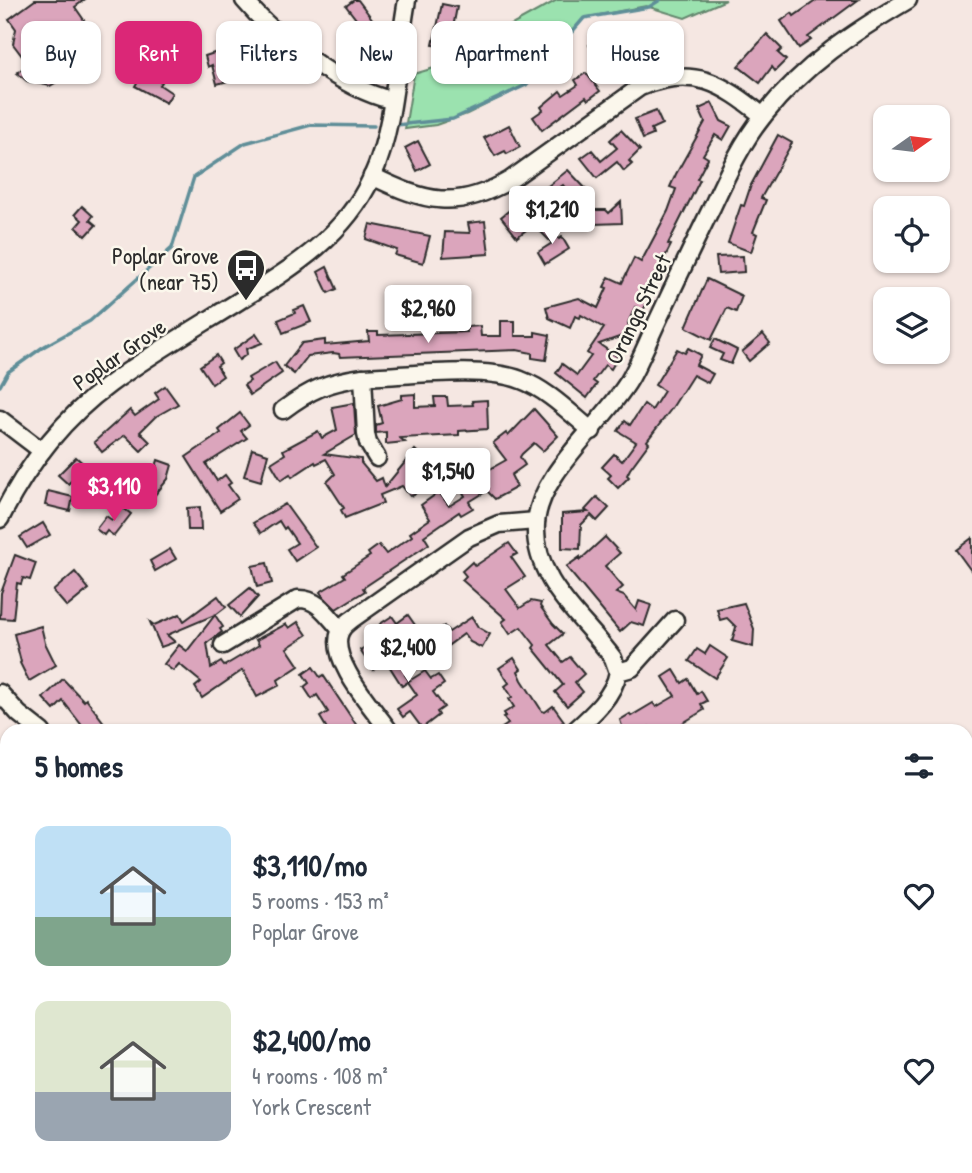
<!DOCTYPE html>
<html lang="en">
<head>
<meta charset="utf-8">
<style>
  :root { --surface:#fff; --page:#f2f2f3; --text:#1f2937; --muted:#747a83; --accent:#db2777 }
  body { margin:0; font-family:"Patrick Hand",sans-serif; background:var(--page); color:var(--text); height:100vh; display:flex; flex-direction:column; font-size:26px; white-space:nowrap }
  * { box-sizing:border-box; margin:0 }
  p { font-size:23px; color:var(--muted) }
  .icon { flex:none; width:38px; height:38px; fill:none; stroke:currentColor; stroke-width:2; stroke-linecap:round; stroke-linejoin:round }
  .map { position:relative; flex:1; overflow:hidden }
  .sheet { position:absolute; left:0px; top:724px; width:973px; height:450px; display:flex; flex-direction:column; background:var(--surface); border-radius:21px 21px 0 0; box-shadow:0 2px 5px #0004 }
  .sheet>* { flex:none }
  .hud { position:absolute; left:21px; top:21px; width:931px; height:63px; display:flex; gap:14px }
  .needle { width:46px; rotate:76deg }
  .fabs { position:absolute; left:873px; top:105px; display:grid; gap:14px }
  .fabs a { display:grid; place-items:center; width:77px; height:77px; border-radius:14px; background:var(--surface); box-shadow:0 2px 5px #0004; font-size:35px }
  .price { position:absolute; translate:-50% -60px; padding:0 16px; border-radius:7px; background:#fff; color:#222; font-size:23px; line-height:46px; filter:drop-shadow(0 2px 4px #0008) }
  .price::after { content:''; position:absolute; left:50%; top:42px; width:21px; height:16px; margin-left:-10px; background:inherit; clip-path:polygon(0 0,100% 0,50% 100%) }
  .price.active { background:var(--accent); color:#fff }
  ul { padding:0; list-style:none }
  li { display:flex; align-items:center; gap:21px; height:175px; padding:0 35px }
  li span { display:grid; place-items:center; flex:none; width:196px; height:140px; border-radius:14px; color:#555 }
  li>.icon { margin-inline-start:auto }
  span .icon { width:84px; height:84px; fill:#fffc; stroke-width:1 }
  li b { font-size:30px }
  h2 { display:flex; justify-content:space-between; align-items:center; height:84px; padding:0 35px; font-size:30px }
  .pill { padding:0 24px; border-radius:14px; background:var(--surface); box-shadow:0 2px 5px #0004; font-size:24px; line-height:63px }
  .pill.active { background:var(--accent); color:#fff }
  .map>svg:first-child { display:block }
  .green { fill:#9be2af; stroke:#63866d; stroke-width:2 }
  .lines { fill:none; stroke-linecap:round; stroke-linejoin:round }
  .stream { stroke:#5f8e98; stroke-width:3.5 }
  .building { fill:#dba5bc; stroke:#2b2b2b; stroke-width:2 }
  .minor-casing { stroke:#2b2b2b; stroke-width:21 }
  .minor { stroke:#fbf7ec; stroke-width:16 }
  .labels { text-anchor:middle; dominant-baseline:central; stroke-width:5; stroke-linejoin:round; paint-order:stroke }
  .poi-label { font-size:23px; fill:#2b2b2b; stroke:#fbf7ec; text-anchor:end }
  .street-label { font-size:23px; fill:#2b2b2b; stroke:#fbf7ec }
</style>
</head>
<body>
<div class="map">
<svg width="972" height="1173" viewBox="0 0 972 1173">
  <rect width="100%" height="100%" fill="#f5e7e2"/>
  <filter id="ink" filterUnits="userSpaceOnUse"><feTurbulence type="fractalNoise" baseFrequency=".0143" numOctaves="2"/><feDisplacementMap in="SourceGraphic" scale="14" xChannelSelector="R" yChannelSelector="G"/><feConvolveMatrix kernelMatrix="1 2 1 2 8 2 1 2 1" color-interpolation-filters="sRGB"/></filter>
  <g filter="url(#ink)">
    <!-- green -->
    <g class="green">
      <path d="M557 0H726L685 18 646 6 584 18 526 85 467 114 436 125 405 129 414 74 434 68Z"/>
      <path d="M736 1167H848L846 1173H733Z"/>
    </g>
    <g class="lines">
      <!-- stream -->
      <g class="stream">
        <path d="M396 125 453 119 526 85 584 18 649 7 660 0"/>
        <path d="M0 386 8 372 43 347 90 321 172 248 194 177 245 143 311 125 374 126"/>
      </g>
    </g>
    <!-- building -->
    <g class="building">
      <path d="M35 0H84L75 7 93 33 81 42 78 57 56 70 62 79 50 86 27 81 17 73 28 64 13 44 16 29 9 19Z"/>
      <path d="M354 0H358L373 20 363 28 346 6Z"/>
      <path d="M817 0H858L808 37 811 40 799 48 781 21 792 13 794 16Z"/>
      <path d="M442 4 457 7 449 48 433 45Z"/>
      <path d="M612 30 619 41 595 56 589 45Z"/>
      <path d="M644 34 652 50 647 53 648 55 625 68 615 51Z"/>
      <path d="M767 34 782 49 778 53 786 60 775 71 772 67 760 83 738 66Z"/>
      <path d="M233 47 239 78 217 84 212 65 208 67 205 56Z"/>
      <path d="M586 73 600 91 588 100 586 97 542 130 533 117 543 110 541 107 560 91 563 95 578 85 575 80Z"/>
      <path d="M142 74 150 79 152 76 162 82 160 85 172 93 166 103 135 86Z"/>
      <path d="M712 103 721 121 731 126 723 140 715 135 703 155 708 158 697 179 700 180 668 244 671 245 646 294 650 296 643 311 635 307 628 323 631 333 599 344 618 357 611 369 605 365 593 381 597 384 587 398 556 373 562 364 577 375 591 356 587 353 604 328 581 315 580 318 575 316 570 328 549 318 546 307 579 298 598 308 607 288 604 287 609 277 622 283 634 258 641 262 668 211 676 189 670 187 676 174 705 122 699 109Z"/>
      <path d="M656 111 662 124 651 129 653 135 643 139 635 119Z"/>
      <path d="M509 125 520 147 507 154 505 151 495 156 484 138Z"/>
      <path d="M621 130 640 150 629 161 632 164 624 171 617 162 597 178 581 158 592 150 601 161 617 148 610 140Z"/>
      <path d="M778 135 792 143 761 198 766 200 753 232 757 234 751 252 728 243 741 205 744 206 751 185Z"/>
      <path d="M418 141 430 164 417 171 405 148Z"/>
      <path d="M568 170 587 190 575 200 563 185 549 195 557 207 544 215 537 204 533 207 527 198 548 186Z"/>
      <path d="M621 202 622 223 594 224V210H606L609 213Z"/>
      <path d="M82 206 93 216 90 220 96 225 86 236 76 227 82 220 75 214Z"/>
      <path d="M512 208 530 227 517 237 501 217Z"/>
      <path d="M485 221 489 254 443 257 445 232 470 233 468 223Z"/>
      <path d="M370 224 430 236 423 263 395 255 397 250 366 239Z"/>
      <path d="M545 224 559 239 562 237 569 249 545 264 538 252 552 243 539 230Z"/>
      <path d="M743 256 744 272 718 274 716 257Z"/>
      <path d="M327 267 337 289 328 293 318 272Z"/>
      <path d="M707 279 742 296 736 312 727 308 711 340 686 327Z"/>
      <path d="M304 306 311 322 283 333 278 320 295 313 294 310Z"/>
      <path d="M501 321H515V336H535V332L550 335 546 360 532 358V353L517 350 340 357 339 354 333 353 308 356 294 374 284 366 302 343 325 340V345L369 341 368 332H378V335L467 332V327L480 326 481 336H501Z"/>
      <path d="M256 334 262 343 246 349 247 354 239 360 233 350Z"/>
      <path d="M763 334 770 343 749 361 742 352Z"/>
      <path d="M715 339 737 350 731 364 720 360 723 354 710 348Z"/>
      <path d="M688 348 701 355 696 365 713 374 708 383 693 375 672 408 647 441 649 443 630 469 627 475 629 477 618 488 608 478 611 475 602 467 614 454 622 461 636 442 618 431 625 421 630 425 644 404 652 410 664 391 655 385 677 349 685 353Z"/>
      <path d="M216 355 221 363 217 366 223 376 212 384 200 366Z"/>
      <path d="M275 362 282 373 250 395 244 385 250 381 248 378Z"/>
      <path d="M165 386 178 404 155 417 140 432 150 442 141 451 125 435 102 452 94 442 130 410 135 416 159 399 155 393Z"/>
      <path d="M415 394V407L435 406 434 397H447L448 406 473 405 472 401 487 400 488 429 459 431V435L400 438 405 442 386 444V432L376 433V425L382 423 378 406 402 399V395Z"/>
      <path d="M354 403 356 435 324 454 361 459V463L376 481 382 478 385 487 415 450 425 459 423 462 434 470 414 495 410 496 402 486 380 495 383 503 345 518 341 510 344 508 327 482 335 474 326 459 316 464 315 462 292 477 290 474 281 480 271 463 285 454 283 450 318 431 322 438 337 430 332 407Z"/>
      <path d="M534 409 558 436 543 451 534 443 522 454 520 457 525 465 511 475 517 487 495 499 487 491 469 502 473 508 461 515 459 512 424 536 429 544 363 588 365 591 336 609 323 596 320 592 345 577 343 574 370 556 368 553 379 545 386 554 412 536 410 533 430 519 421 505 439 492 449 506 465 496 455 479 459 477 455 470 465 463 474 478 506 460 493 443 506 433 508 436Z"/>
      <path d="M240 413 249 425 241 431 247 438 206 464 217 481 225 475 231 483 228 485 238 499 220 511 186 457 221 433 219 430Z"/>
      <path d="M252 449 268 454 261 481 244 476Z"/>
      <path d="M76 457 86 466 68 484 58 475Z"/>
      <path d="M158 460 172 465 168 479 154 496 142 486 155 470Z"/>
      <path d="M48 491 73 497 70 511 45 505Z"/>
      <path d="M597 497 609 508 597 521 591 515 581 525 580 549 562 548V514L588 512 585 510Z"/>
      <path d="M285 504 316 547 295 561 287 549 297 543 286 527 284 529 279 521 261 533 253 523Z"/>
      <path d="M122 507 131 514 114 536 107 531 104 535 96 529 106 516 112 520Z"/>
      <path d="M200 507 201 530H188L187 508Z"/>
      <path d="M43 523 50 535 27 548 20 537Z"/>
      <path d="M605 537 620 553 605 566 623 587 616 593 624 596 636 610 639 601 651 605 644 626 631 622 620 632 566 567 580 557V560Z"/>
      <path d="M972 538V572L956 550Z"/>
      <path d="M509 543 517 554 511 557 525 577 506 589 520 608 531 601 541 603 540 606 553 624 563 634 549 645 563 662 570 657 584 674 575 682 583 692 567 706 555 692 563 685 533 648 535 645 521 627 510 634 502 622 506 619 462 580 466 576 462 571 472 562 475 566Z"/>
      <path d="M170 549 176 559 155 571 150 561Z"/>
      <path d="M15 555 36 563 30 580 23 578 21 584 17 583 13 619 0 618 1 593Z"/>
      <path d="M267 563 272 583 257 587 252 566Z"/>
      <path d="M75 572 89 589 67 607 53 591Z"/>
      <path d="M250 588 258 597 240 617 229 605Z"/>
      <path d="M218 596 226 607 217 614 167 635 175 642 161 647 150 622 154 625 180 614 184 621Z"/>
      <path d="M744 603 754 629 753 647 732 641 736 627 727 618 720 620 717 609Z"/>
      <path d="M215 615 223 627 220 629 222 632 207 643 211 668 221 662 224 666 259 645 256 640 286 624 289 628 298 622 307 635 287 648 299 666 278 680 280 685 257 697 243 670 202 698 195 687 201 682 179 664 173 671 164 664 179 645 187 651Z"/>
      <path d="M408 615 415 625 391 641 380 624 392 616 397 623Z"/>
      <path d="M472 617 478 627 490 634 482 648 470 642 464 634 442 650 431 635 444 626 449 632Z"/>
      <path d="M41 626 45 643 56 665 29 681 20 663 21 662 14 634Z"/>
      <path d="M381 638 407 673 405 675 409 681 425 671 431 679 438 675 444 684 433 692 444 707 437 712 439 715 422 728 410 712 403 717 397 709 417 695 408 682 402 686 386 661 373 670 360 650Z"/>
      <path d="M710 646 728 658 715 678 689 661 697 649 705 654Z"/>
      <path d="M514 658 521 669 518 671 522 680 542 711 545 712 553 706 564 721 550 732H496L508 724 503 717 506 716 504 713 514 707 509 699 512 697 505 686 509 683 499 668Z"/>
      <path d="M313 667 320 677 323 675 361 732H329L320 717 328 712 317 695 312 699 304 687 309 683 303 674Z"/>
      <path d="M674 670 682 683 688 679 697 694 701 691 707 701 701 704 704 710 678 726 682 732H652L649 727 641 732H624L620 720 630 714 631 716 653 703 656 707 675 696 663 677Z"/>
      <path d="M63 679 84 701 86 699 111 732H87L63 701 54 710 43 698Z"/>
    </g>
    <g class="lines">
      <defs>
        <g id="minor">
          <path d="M244 0C276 38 343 89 391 100"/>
          <path d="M372 176C425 202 456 211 510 180L640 87C693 65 722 83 763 116"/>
          <path d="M363 377 366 434 368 443 377 458"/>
          <path d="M283 410C311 389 328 382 363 377 404 376 484 365 521 380 548 390 570 413 592 431"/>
          <path d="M0 419 42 451"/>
          <path d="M0 519C26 467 62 419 110 384 151 354 196 328 239 301 292 268 345 236 372 177 395 128 397 54 407 0"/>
          <path d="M223 645 298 599C318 598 328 616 341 630"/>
          <path d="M618 672 613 658C582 616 533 581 536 524 539 472 603 425 630 379 640 361 648 341 657 322 675 284 693 245 712 207 727 175 742 142 764 115 805 64 852 33 908 0"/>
          <path d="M0 693 19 714 42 732"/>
          <path d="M390 732C375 710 328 660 340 632 342 627 347 623 351 620L469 537 499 524 536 521"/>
          <path d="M573 732C591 716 614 696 618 672L632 668 675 620"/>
          <path d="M0 852 7 857"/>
          <path d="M0 1110 7 1113"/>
          <path d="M123 1167 126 1173"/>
          <path d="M654 1167 663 1173"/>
          <path d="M4 1173 11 1167"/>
          <path d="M245 1173 252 1167"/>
        </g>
      </defs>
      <!-- minor casing -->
      <use href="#minor" class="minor-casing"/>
      <!-- minor -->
      <use href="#minor" class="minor"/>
    </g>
  </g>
  <!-- icons -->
  <defs>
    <symbol id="bus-pin" viewBox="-11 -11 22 30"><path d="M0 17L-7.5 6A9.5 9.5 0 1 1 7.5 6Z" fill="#2b2b2b" stroke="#fbf7ec"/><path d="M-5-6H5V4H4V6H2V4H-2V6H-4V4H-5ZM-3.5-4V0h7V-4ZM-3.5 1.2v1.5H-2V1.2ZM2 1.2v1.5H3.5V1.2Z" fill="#fff"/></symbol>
  </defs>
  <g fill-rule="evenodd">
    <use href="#bus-pin" x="224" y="246" width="44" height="60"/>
  </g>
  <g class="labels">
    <!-- poi labels -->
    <g class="poi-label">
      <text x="219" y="255">Poplar Grove<tspan x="219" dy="26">(near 75)</tspan></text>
    </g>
    <!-- street labels -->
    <g class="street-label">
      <text transform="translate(638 309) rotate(-64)">Oranga Street</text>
      <text transform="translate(119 354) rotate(-35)">Poplar Grove</text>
    </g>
  </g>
</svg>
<div class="fabs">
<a><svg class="needle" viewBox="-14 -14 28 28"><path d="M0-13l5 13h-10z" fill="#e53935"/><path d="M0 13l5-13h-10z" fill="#747a83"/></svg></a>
<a><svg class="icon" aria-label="locate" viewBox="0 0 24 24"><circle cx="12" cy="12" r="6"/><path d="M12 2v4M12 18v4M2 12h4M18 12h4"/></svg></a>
<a><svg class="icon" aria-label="layers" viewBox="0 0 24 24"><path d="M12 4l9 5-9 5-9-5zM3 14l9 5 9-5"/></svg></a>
</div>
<b class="price" style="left:552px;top:246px">$1,210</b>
<b class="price" style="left:428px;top:345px">$2,960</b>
<b class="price" style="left:448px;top:508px">$1,540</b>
<b class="price active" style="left:114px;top:523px">$3,110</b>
<b class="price" style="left:408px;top:684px">$2,400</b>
<div class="hud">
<a class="pill">Buy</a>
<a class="pill active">Rent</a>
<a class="pill">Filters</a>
<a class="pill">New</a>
<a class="pill">Apartment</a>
<a class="pill">House</a>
</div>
<section class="sheet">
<h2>5 homes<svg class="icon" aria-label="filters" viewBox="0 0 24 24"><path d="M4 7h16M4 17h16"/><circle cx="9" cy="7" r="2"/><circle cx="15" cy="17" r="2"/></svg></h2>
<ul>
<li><span style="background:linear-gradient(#bfe0f5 65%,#7fa58c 0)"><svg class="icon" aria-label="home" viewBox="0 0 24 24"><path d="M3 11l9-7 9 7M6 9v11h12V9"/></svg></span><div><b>$3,110/mo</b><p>5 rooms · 153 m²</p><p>Poplar Grove</p></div><svg class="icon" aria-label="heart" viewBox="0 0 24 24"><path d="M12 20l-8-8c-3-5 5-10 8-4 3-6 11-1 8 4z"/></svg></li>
<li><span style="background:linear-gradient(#dfe7d0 65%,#9aa5b1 0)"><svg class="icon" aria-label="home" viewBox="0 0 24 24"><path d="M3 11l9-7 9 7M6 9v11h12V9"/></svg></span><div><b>$2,400/mo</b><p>4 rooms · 108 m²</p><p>York Crescent</p></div><svg class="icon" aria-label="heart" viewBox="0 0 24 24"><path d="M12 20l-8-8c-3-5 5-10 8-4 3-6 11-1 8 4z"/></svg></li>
</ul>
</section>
</div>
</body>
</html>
